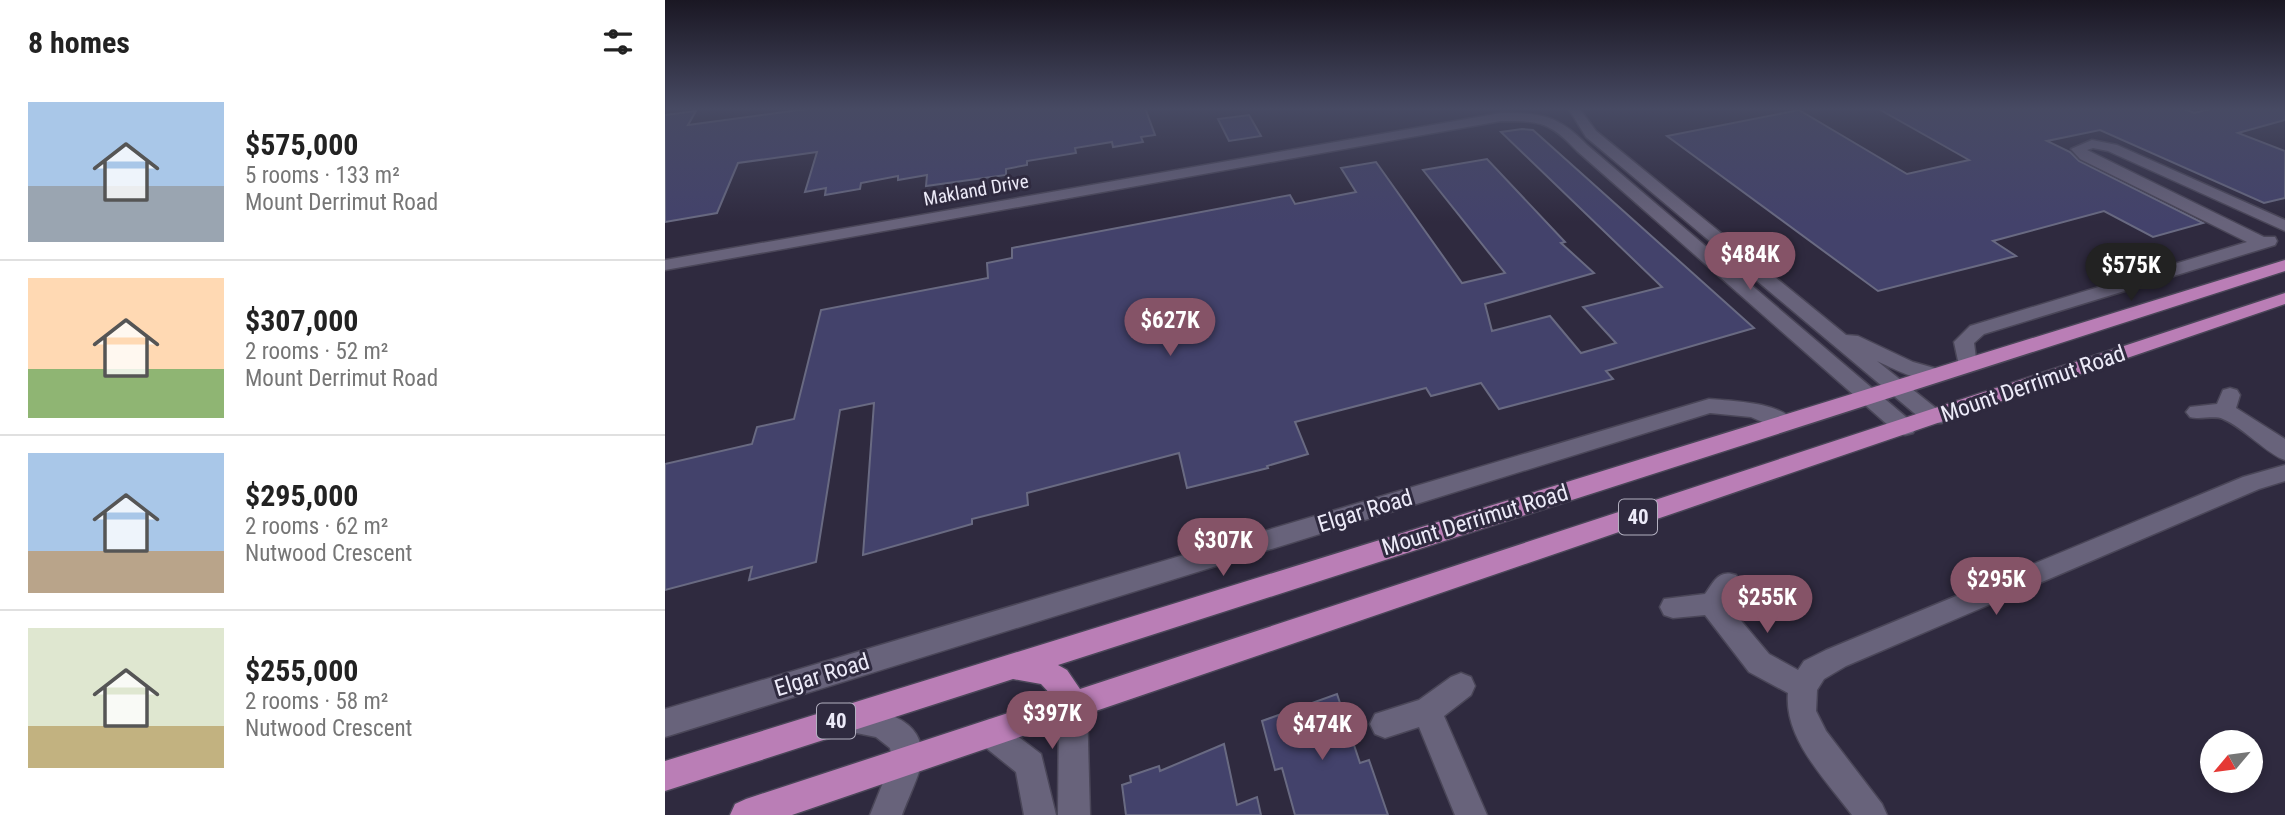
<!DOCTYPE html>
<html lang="en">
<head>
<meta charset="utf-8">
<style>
  :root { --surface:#fff; --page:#f2f2f2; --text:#222; --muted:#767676; --line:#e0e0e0; --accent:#855367 }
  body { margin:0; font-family:"Roboto Condensed",sans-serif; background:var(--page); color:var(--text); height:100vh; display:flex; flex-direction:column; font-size:26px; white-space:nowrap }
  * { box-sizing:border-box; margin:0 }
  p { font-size:23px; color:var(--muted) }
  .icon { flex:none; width:38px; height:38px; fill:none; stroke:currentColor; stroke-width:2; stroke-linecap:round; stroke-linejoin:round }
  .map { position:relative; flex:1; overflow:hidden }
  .details { display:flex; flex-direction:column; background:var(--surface); width:665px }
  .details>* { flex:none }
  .needle { width:46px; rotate:241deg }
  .buttons { position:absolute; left:1535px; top:730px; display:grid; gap:14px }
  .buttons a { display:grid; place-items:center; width:63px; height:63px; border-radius:50%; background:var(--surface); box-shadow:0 4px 10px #0003; font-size:35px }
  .price { position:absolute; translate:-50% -60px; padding:0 16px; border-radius:24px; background:var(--accent); color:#fff; font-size:23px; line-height:46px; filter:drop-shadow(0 2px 4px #0008) }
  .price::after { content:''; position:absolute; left:50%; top:42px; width:21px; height:16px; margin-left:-10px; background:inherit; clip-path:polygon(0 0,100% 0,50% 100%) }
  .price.current { background:#222; color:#fff }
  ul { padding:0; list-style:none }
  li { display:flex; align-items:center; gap:21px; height:175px; padding:0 28px }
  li+li { border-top:2px solid var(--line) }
  li span { display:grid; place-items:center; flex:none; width:196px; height:140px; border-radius:0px; color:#555 }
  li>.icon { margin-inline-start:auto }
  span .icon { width:84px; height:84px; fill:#fffc; stroke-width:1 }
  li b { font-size:30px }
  h2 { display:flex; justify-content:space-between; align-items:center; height:84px; padding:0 28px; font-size:30px }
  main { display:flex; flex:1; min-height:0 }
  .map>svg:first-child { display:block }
  .building { fill:#43426b; stroke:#696a82; stroke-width:2 }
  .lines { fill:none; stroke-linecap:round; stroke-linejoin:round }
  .minor-casing { stroke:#4a4658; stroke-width:3 }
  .major-casing { stroke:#4a4658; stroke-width:3 }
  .minor { fill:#68637b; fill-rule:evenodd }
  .major { fill:#ba7eb6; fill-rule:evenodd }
  .labels { text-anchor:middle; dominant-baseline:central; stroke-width:6; stroke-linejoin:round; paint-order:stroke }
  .far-street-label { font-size:19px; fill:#eceaf8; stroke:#2f2a3f }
  .shield { fill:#2f2a3f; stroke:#b3b0c0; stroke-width:2 }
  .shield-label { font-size:21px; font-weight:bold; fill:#eceaf8 }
  .street-label { font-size:23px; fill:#eceaf8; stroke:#2f2a3f }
</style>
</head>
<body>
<main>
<section class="details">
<h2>8 homes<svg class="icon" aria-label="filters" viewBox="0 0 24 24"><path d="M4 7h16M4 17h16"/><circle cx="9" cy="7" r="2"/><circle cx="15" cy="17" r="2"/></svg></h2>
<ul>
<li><span style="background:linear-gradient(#a9c7e8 60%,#9aa5b1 0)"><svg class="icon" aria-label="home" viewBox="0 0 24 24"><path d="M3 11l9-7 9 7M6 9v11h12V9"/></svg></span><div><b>$575,000</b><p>5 rooms · 133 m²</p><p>Mount Derrimut Road</p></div></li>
<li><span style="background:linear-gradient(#ffd9b3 65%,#8fb573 0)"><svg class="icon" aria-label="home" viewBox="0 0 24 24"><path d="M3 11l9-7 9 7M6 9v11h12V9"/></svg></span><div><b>$307,000</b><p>2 rooms · 52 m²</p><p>Mount Derrimut Road</p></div></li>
<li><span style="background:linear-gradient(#a9c7e8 70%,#b9a48a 0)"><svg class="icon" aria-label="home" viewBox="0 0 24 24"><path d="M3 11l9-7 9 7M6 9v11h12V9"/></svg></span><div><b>$295,000</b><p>2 rooms · 62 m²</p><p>Nutwood Crescent</p></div></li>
<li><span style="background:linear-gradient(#dfe7d0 70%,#c2b280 0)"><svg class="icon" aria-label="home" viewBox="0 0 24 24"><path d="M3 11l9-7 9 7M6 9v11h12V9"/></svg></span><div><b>$255,000</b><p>2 rooms · 58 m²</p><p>Nutwood Crescent</p></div></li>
</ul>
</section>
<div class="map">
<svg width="1620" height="815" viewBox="0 0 1620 815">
  <rect width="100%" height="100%" fill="#2f2a3f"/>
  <!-- building -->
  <g class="building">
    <path d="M149 108H480L490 135 476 137 478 142 448 147 447 142 410 148 411 153 362 161V165L341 169V175L261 186 262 175 233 180V176L196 183 195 189 160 195 161 188 140 192 152 152 73 163 52 213 0 222V115L31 111 23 125Z"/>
    <path d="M1212 108H1517L1529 113 1548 108H1620V120L1573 133 1620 151V198L1599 203 1435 130 1382 141 1405 152 1414 161 1538 223 1488 237 1439 211 1328 241 1351 256 1213 291 1002 136 1134 110 1242 174 1304 160Z"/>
    <path d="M584 115 596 136 564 141 553 119Z"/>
    <path d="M857 129 868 130 1089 328 941 371 948 379 834 409 816 383 766 396 761 388 630 422 643 454 602 466 603 468 522 488 514 453 362 493 363 505 307 519V524L198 555 209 403 175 410 151 562 84 580 87 567 0 590V464L87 444 92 427 129 419 156 310 323 278 322 263 347 258V248L625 195 630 204 691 192 676 168 711 162 797 283 840 273 758 170 822 159 900 242 896 243 929 273 820 304 827 331 885 316 916 353 951 343 918 307 997 287 836 132Z"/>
    <path d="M672 694 695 763 704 760 723 815H630L617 768 610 770 597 721Z"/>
    <path d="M559 744 572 805 592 797 596 815H461L457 785 466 782 465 776 494 766 495 771Z"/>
  </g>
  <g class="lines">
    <defs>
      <g id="minor">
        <path d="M903 108H914L931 131 1181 335 1193 336 1248 362 1280 371 1283 375 1280 379C1259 385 1231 370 1212 361L1277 413 1280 418 1277 423H1261L921 137Z"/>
        <path d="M836 113C876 113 893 115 922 145L1248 423 1251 428 1248 433 1240 435 1232 433 912 151C884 121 875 121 836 121L0 270V260Z"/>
        <path d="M1427 140 1452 145 1620 220V231L1443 151 1428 148 1422 150 1599 237H1610L1612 241 1610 245 1319 334 1309 343 1312 366 1309 370H1295L1289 342 1305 326 1582 242 1415 159 1406 149Z"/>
        <path d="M1565 388 1572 390 1575 395 1571 408 1620 439V460C1603 455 1578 427 1558 419 1549 415 1535 420 1525 417L1521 412 1525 407 1552 404 1558 390Z"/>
        <path d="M1044 399C1067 401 1117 402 1130 423L1127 428H1111L1086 417 1045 413 0 737V709Z"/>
        <path d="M1620 465V481L1594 489 1181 666 1159 679 1152 690 1151 711 1161 731 1217 804 1222 815H1187C1161 780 1119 739 1123 693L1084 672 1040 615 1008 618 999 615 995 607 999 599 1040 594C1049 581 1054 569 1071 575L1075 582 1062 604 1104 654 1133 670 1139 661 1161 650 1578 477Z"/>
        <path d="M796 673 806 677 810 686 806 695 779 716 822 815H790L754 727 720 738 710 734 705 724 710 714 754 700 786 677Z"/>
        <path d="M408 692 418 696 422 705 425 815H393L394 705 398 696Z"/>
        <path d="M182 707C214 710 259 716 257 759 256 773 242 800 237 815H205L227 760 225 748 211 737 172 729 167 720 172 711Z"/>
        <path d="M325 719 335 723 376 754 391 815H359L351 772 315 743 310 733 315 723Z"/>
      </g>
      <path id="major" d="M1620 260V271L393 665 402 670 415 689 1620 293V304L127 815H65L70 804 81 799 389 698 376 684 348 679 0 791V761Z"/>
    </defs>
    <!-- minor casing -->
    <use href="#minor" class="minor-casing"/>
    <!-- major casing -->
    <use href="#major" class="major-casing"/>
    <!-- minor -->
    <use href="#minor" class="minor"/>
    <!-- major -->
    <use href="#major" class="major"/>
  </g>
  <!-- sky -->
  <linearGradient id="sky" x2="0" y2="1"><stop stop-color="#1a1723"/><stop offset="0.49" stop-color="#474a63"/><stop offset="1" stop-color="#474a63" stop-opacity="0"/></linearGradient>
  <rect width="1620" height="222" fill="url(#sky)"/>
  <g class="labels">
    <!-- far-street labels -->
    <g class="far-street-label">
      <text transform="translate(311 190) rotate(-10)">Makland Drive</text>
    </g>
    <!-- shield labels -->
    <g class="shield">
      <rect x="954" y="499.5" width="38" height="35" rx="5"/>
      <rect x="152" y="703.5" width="38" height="35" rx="5"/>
    </g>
    <g class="shield-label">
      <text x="973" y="517">40</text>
      <text x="171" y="721">40</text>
    </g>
    <!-- street labels -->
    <g class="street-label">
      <text transform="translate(1368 384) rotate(-19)">Mount Derrimut Road</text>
      <text transform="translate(700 511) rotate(-17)">Elgar Road</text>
      <text transform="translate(810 520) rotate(-17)">Mount Derrimut Road</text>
      <text transform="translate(157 675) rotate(-17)">Elgar Road</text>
    </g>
  </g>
</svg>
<div class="buttons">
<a><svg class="needle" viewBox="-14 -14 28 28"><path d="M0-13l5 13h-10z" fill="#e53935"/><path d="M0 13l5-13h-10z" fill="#767676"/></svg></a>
</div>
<b class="price" style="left:1085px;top:292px">$484K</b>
<b class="price current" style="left:1466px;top:303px">$575K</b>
<b class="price" style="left:505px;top:358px">$627K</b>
<b class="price" style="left:558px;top:578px">$307K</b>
<b class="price" style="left:1331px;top:617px">$295K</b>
<b class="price" style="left:1102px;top:635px">$255K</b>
<b class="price" style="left:387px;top:751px">$397K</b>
<b class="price" style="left:657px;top:762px">$474K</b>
</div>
</main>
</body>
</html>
